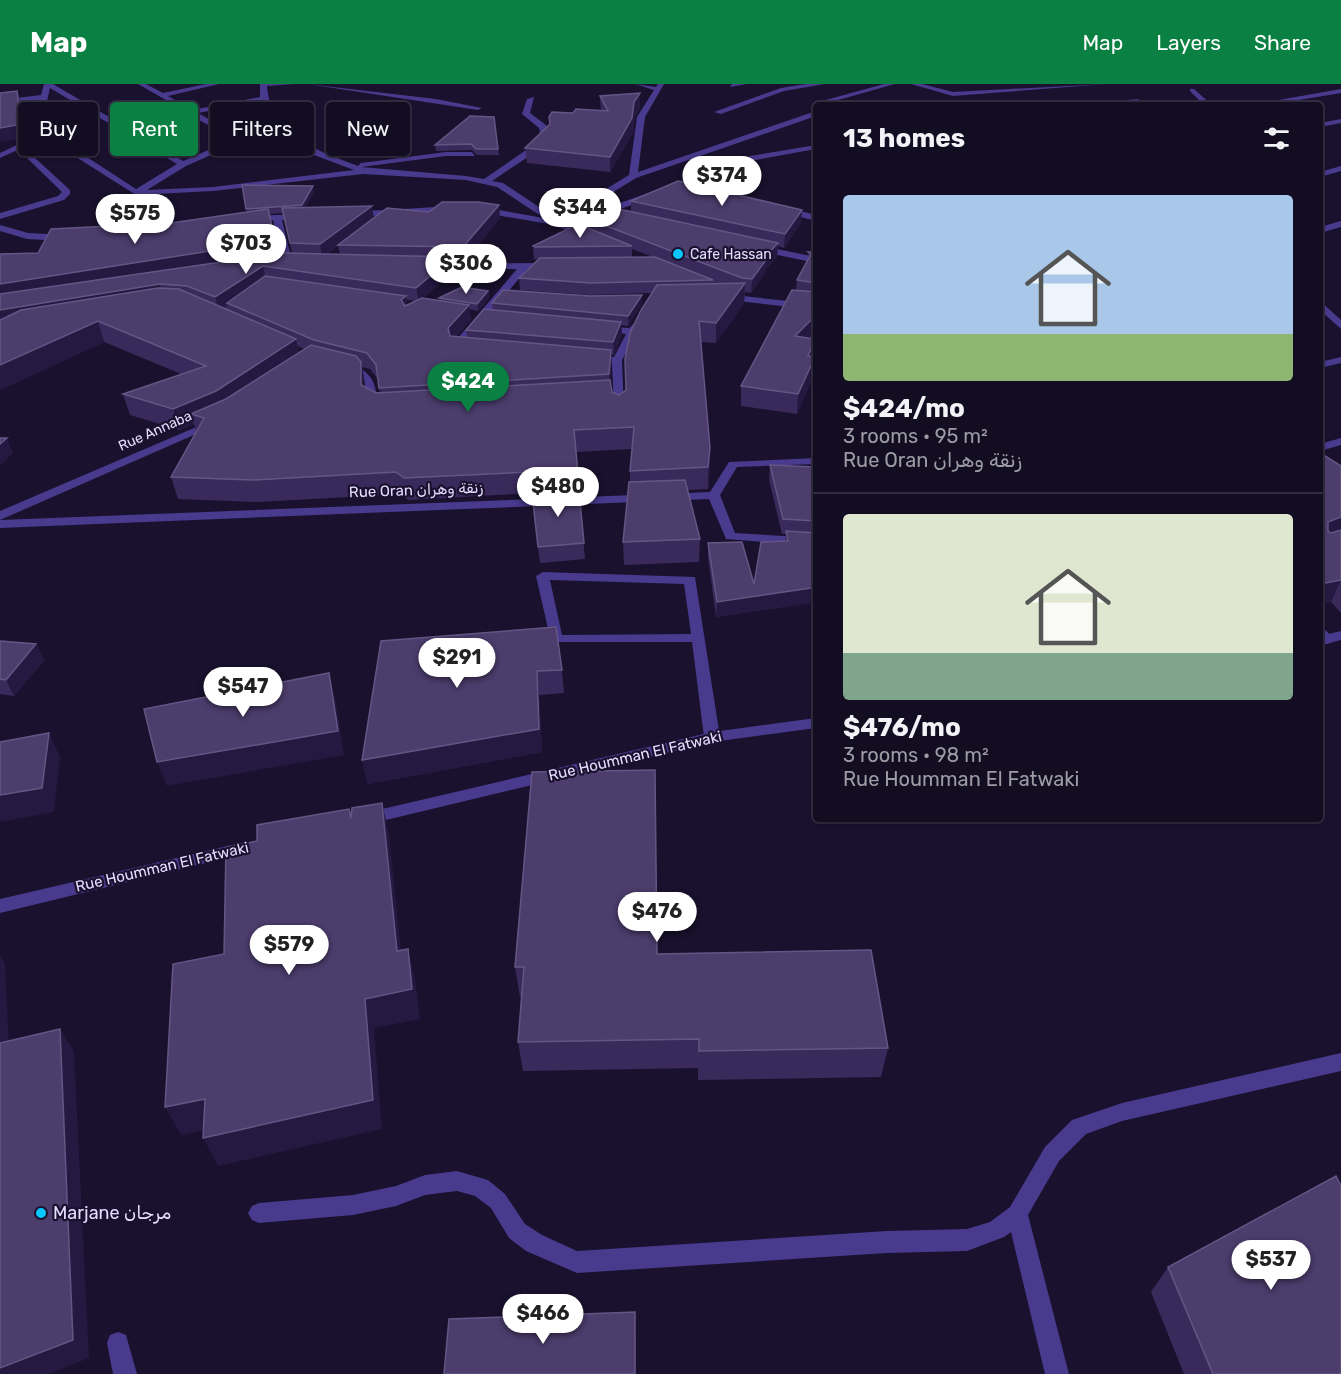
<!DOCTYPE html>
<html lang="en">
<head>
<meta charset="utf-8">
<style>
  :root { --surface:#130d22; --page:#201b2f; --text:#f1f3f6; --muted:#9d9ca5; --line:#322d40; --accent:#0b8043 }
  body { margin:0; font-family:Rubik,Vazirmatn,sans-serif; background:var(--page); color:var(--text); height:100vh; display:flex; flex-direction:column; font-size:22px; white-space:nowrap }
  * { box-sizing:border-box; margin:0 }
  p { font-size:20px; color:var(--muted) }
  .icon { flex:none; width:33px; height:33px; fill:none; stroke:currentColor; stroke-width:2; stroke-linecap:round; stroke-linejoin:round }
  .map { position:relative; flex:1; overflow:hidden }
  .side { position:absolute; left:813px; top:18px; width:510px; height:720px; display:flex; flex-direction:column; background:var(--surface); border-radius:6px; box-shadow:0 2px 4px #0004,0 0 0 2px var(--line) }
  .side>* { flex:none }
  .hud { position:absolute; left:18px; top:18px; width:570px; height:54px; display:flex; gap:12px }
  .price { position:absolute; translate:-50% -51px; padding:0 14px; border-radius:21px; background:#fff; color:#222; font-size:20px; line-height:39px; filter:drop-shadow(0 2px 3px #0008) }
  .price::after { content:''; position:absolute; left:50%; top:36px; width:18px; height:14px; margin-left:-9px; background:inherit; clip-path:polygon(0 0,100% 0,50% 100%) }
  .price.on { background:var(--accent); color:#fff }
  ul { padding:0; list-style:none }
  li { display:grid; align-content:center; gap:12px; height:318px; padding:0 30px }
  li+li { border-top:2px solid var(--line) }
  li span { display:grid; place-items:center; height:186px; border-radius:6px; color:#555 }
  li>.icon { margin-inline-start:auto }
  span .icon { width:108px; height:108px; fill:#fffc; stroke-width:1 }
  li b { font-size:26px }
  h2 { display:flex; justify-content:space-between; align-items:center; height:72px; padding:0 30px; font-size:26px }
  .chip { padding:0 21px; border-radius:6px; background:var(--surface); box-shadow:0 2px 4px #0004,0 0 0 2px var(--line); font-size:21px; line-height:54px }
  .chip.on { background:var(--accent); color:#fff }
  header { display:flex; align-items:center; gap:36px; box-sizing:border-box; height:84px; padding:0 30px; background:var(--accent); color:#fff }
  header strong { font-size:28px }
  nav { display:flex; gap:33px; margin-inline-start:auto; font-size:21px }
  .map>svg:first-child { display:block }
  .lines { fill:none; stroke-linecap:round; stroke-linejoin:round }
  .service { fill:#483a8d; fill-rule:evenodd }
  .minor { fill:#483a8d; fill-rule:evenodd }
  .tertiary { fill:#483a8d; fill-rule:evenodd }
  .wall { fill:#3a2a5b; fill-rule:evenodd }
  .shaded-wall { fill:#251841 }
  .building { fill:#4c3d6d; stroke:#645684; stroke-width:1.5 }
  .poi-dot { fill:#09c6ff; stroke:#19112d; stroke-width:2 }
  .labels { text-anchor:middle; dominant-baseline:central; stroke-width:4.5; stroke-linejoin:round; paint-order:stroke }
  .far-poi-label { font-size:14px; fill:#e5ddff; stroke:#19112d; text-anchor:start }
  .far-street-label { font-size:14px; fill:#e5ddff; stroke:#19112d }
  .street-label { font-size:15px; fill:#e5ddff; stroke:#19112d }
  .near-poi-label { font-size:18px; fill:#e5ddff; stroke:#19112d; text-anchor:start }
</style>
</head>
<body>
<header>
<strong>Map</strong>
<nav><a>Map</a><a>Layers</a><a>Share</a></nav>
</header>
<div class="map">
<svg width="1341" height="1290" viewBox="0 0 1341 1290">
  <rect width="100%" height="100%" fill="#19112d"/>
  <g class="lines">
    <!-- service -->
    <path class="service" d="M118 1248 126 1251 137 1290H113L107 1259 110 1251Z"/>
    <!-- minor -->
    <g class="minor">
      <path d="M44 0H53L121 40 185 27 138 0H146L163 9 206 0H219L168 12 192 26 260 13V0H295L267 2C271 52 317 66 358 82L361 79 446 68H472L475 72H446L361 83 466 92 484 95 532 62 541 53 539 44 522 30 527 15 534 13 530 29 546 41 549 53 538 66 492 97 503 99 557 135 629 91 637 33 654 6 635 0 656 3 658 0H664L645 33 638 88 816 27V32L796 39 636 94 563 139 568 141 598 127 750 72 816 61V65L755 76 604 131 575 144 588 150 589 152 585 155 555 141 478 128V124L481 123 544 134 497 103 466 96 363 90 213 107 136 111 54 59 36 67 34 73 70 106V110L64 116 0 135V129L58 112 62 108 26 73 30 64 49 55 46 53 0 74V69L42 49 37 26 40 16 0 20V16L41 11ZM50 4 177 80 136 105 50 49 45 26ZM262 17 271 39 240 53 198 29ZM190 31 234 55 183 77 126 43ZM274 43 306 68 354 86 213 103 147 106 186 82Z"/>
      <path d="M307 0 436 15 482 24 478 26Z"/>
      <path d="M732 0H747L730 3Z"/>
      <path d="M806 0H825L784 7 721 30 714 28 781 4Z"/>
      <path d="M884 0H895L831 18 835 21H827L822 17Z"/>
      <path d="M911 0H922L953 8 1107 0 953 12Z"/>
      <path d="M1190 5H1194L1212 21H1204L1190 7Z"/>
      <path d="M1341 5V9L1268 21H1251Z"/>
      <path d="M1138 15 1141 19 1089 21 1093 19Z"/>
      <path d="M1011 19H1041L1045 21H1007Z"/>
      <path d="M1341 35V39L1320 43V39Z"/>
      <path d="M1341 82V87L1320 93V88Z"/>
      <path d="M451 122 455 125 454 127 403 131 399 128 403 125Z"/>
      <path d="M784 123 816 131V137L781 128 780 126Z"/>
      <path d="M391 126 395 129 394 131 352 133 348 130 352 127Z"/>
      <path d="M307 130 308 132 304 135 282 136 292 177 287 180 282 177 273 136 250 138 246 135 250 132Z"/>
      <path d="M1341 137V143L1320 149V143Z"/>
      <path d="M0 141 28 149 65 151 69 154 65 157 27 155 0 147Z"/>
      <path d="M757 161 816 173V179L754 166 753 164Z"/>
      <path d="M432 180 549 179 554 182 549 185H527L460 265H452V261L517 185H435L430 182Z"/>
      <path d="M724 210 816 220V226L721 215 719 213Z"/>
      <path d="M1320 217 1341 236V245L1320 226Z"/>
      <path d="M636 238 641 241 622 276 624 327 619 330 614 327 612 279 591 277 586 274 591 271 614 273 626 250 597 246V242L629 244Z"/>
      <path d="M1341 273V279L1320 284V278Z"/>
      <path d="M345 279C369 285 377 296 377 320L381 324 380 326 368 324 363 296 341 284V280Z"/>
      <path d="M215 335 219 336V340L0 436V427Z"/>
      <path d="M1341 354V361L1320 367V360Z"/>
      <path d="M816 374V380L737 383 720 411 735 449 816 454V462L726 455 709 415 0 444V436L710 408 729 378Z"/>
      <path d="M543 488 695 493 720 653 717 657H707L704 653 692 558H551L536 492ZM550 496 684 500 691 550 562 551Z"/>
      <path d="M1320 544C1327 545 1329 550 1333 556L1331 559 1326 560 1320 558Z"/>
      <path d="M1341 969V987L1122 1037 1086 1050 1059 1077 1028 1131 1069 1290H1045L1011 1148 1004 1153 967 1167 887 1169 577 1189 526 1167 509 1154 491 1124 475 1112 457 1107 425 1111 396 1122 353 1131 259 1139 252 1136 248 1129 252 1122 259 1119 353 1111 396 1102 425 1091 457 1087 488 1096 505 1110 525 1140 542 1151 577 1167 887 1147 967 1145 990 1138 1010 1123 1045 1063 1072 1036 1122 1019Z"/>
    </g>
    <!-- tertiary -->
    <g class="tertiary">
      <path d="M1341 547V556L1320 561V552Z"/>
      <path d="M816 634V644L712 658 365 741 359 739 357 735 359 731 365 729 712 648Z"/>
      <path d="M245 758 251 760 253 764 251 768 0 829V815Z"/>
    </g>
  </g>
  <!-- wall -->
  <g class="wall">
    <path d="M640 9V24L635 33 633 49 610 88 527 79 525 64 573 29 601 27 600 12Z"/>
    <path d="M494 33 499 71H477L472 66 436 67 435 61Z"/>
    <path d="M242 101 313 102 314 108 305 124 374 134H500L465 177 454 176 455 187 423 214 440 217 439 214 488 207 489 214 478 227 469 225 471 236 456 253H467L466 246 493 226 492 219 642 220 628 242 621 241 622 251 614 271 611 270 610 298 612 308 619 311 626 306 651 209 591 211 520 206 519 194 538 176 534 175 533 162 588 144V135L631 128V117L801 139 784 164 778 162 777 173 766 185 765 189 751 209 745 208 744 219 716 259 701 258 710 364V385L708 405 687 406 700 455 699 478 624 481 623 458 630 398V387L632 365 576 368 585 475 540 479 531 409 408 416 400 410 259 418 178 415 171 393 196 348 194 340 180 346 130 331 123 310 181 290 104 258 0 306V170L38 169 171 139 247 128ZM283 129 292 169 278 170 269 130ZM338 162 340 170H327ZM632 165 653 173 632 174ZM407 216 415 217 407 221ZM297 262 304 265 299 269ZM362 283 370 285 378 295 380 309H376L365 303Z"/>
    <path d="M808 168H816V248L810 254 815 255 813 293 797 330 741 322V302L796 206 797 196 808 175Z"/>
    <path d="M1320 373 1341 382V529L1331 518 1320 520Z"/>
    <path d="M770 381 816 383V517L810 519 716 533 708 474V459L754 500 785 457 786 450H782L769 396Z"/>
    <path d="M0 557 36 560 44 576 14 612 0 610Z"/>
    <path d="M381 557 562 586 564 609 539 611 542 668 368 700 362 676Z"/>
    <path d="M657 870 888 964 881 993 698 996V984L523 987 518 958 522 913H520L515 883Z"/>
    <path d="M1168 1183 1341 1290H1184L1151 1208Z"/>
  </g>
  <!-- shaded-wall -->
  <g class="shaded-wall">
    <path d="M17 7 21 20 26 54 0 58V44Z"/>
    <path d="M640 9V24L635 33 633 49 610 88V73L634 18Z"/>
    <path d="M313 102 314 108 304 127 302 121Z"/>
    <path d="M499 121 500 134 465 177 463 163Z"/>
    <path d="M372 122 374 135 338 161V162L322 174 320 160Z"/>
    <path d="M802 126 801 139 784 164 785 150Z"/>
    <path d="M778 159 777 173 766 185 765 189 751 209 752 195 762 176Z"/>
    <path d="M276 160 279 173 0 215V200L229 164Z"/>
    <path d="M453 173 455 187 419 218 416 204Z"/>
    <path d="M263 182 266 196 227 219V222L219 227 215 213Z"/>
    <path d="M745 199 744 219 716 259V239Z"/>
    <path d="M160 200 164 214 0 241V226Z"/>
    <path d="M488 207 489 214 478 227 477 220Z"/>
    <path d="M642 211V220L628 242V232Z"/>
    <path d="M406 212 408 227 401 216Z"/>
    <path d="M469 221 471 236 450 260 448 244Z"/>
    <path d="M816 231V248L793 272 795 252Z"/>
    <path d="M98 237 104 258 0 306V281Z"/>
    <path d="M621 238 622 251 614 271 613 258Z"/>
    <path d="M296 255 300 275 204 334 191 330 194 340 180 346 173 325Z"/>
    <path d="M815 255 814 274 808 272Z"/>
    <path d="M611 266 612 281 610 306 609 290Z"/>
    <path d="M815 273 813 293 797 330 798 310Z"/>
    <path d="M361 278 365 299V322L361 301Z"/>
    <path d="M7 354 13 369 0 382V360Z"/>
    <path d="M710 364V385L708 405V383Z"/>
    <path d="M1341 433V450L1320 459 1328 438Z"/>
    <path d="M1341 496 1331 518 1320 520V500Z"/>
    <path d="M816 502V517L810 519 716 533 717 518Z"/>
    <path d="M36 560 44 576 14 612 6 596Z"/>
    <path d="M537 587 539 611 542 668 368 700 362 676Z"/>
    <path d="M329 589 335 613 344 671 167 702 157 678Z"/>
    <path d="M49 649 60 673 54 728 0 738V711Z"/>
    <path d="M382 719 389 750 404 897 397 867Z"/>
    <path d="M408 865 415 895 420 935 374 944 382 1045 218 1082 203 1054 365 915Z"/>
    <path d="M0 871 5 879 10 983 0 969Z"/>
    <path d="M60 945 74 967 89 1274 49 1290H0V1284Z"/>
    <path d="M205 1015 219 1043 181 1051 165 1023Z"/>
    <path d="M635 1228 636 1252V1290H635Z"/>
  </g>
  <!-- building -->
  <g class="building">
    <path d="M17 7 22 40 0 44V9Z"/>
    <path d="M640 9 634 18 632 34 610 73 525 64 550 40 549 33 552 28 573 29 576 25 608 27 600 12Z"/>
    <path d="M470 32 494 33 498 65H476L471 60 435 61Z"/>
    <path d="M678 97 802 126 785 150 631 117Z"/>
    <path d="M242 101 313 102 302 121 246 125Z"/>
    <path d="M442 118H478L499 121 463 163 338 161 387 124 429 128Z"/>
    <path d="M372 122 320 160 290 159 282 124Z"/>
    <path d="M614 124 778 159 762 176H766L752 195 742 194 588 135Z"/>
    <path d="M268 125 276 160 229 164 0 200V170L38 169 51 145 171 139Z"/>
    <path d="M578 140 632 162 535 163 533 162Z"/>
    <path d="M808 168H816V199L797 196 811 170Z"/>
    <path d="M284 169 453 173 416 204 263 182 215 213 187 202 160 200 0 226V210Z"/>
    <path d="M655 173 713 196 591 199 519 194 540 174Z"/>
    <path d="M265 192 406 212 401 216 405 222 422 214 469 221 448 244 450 252 611 266 609 290 379 304 376 281 367 269 314 256 227 219Z"/>
    <path d="M745 199 716 239 699 237 710 364 708 383 630 387 634 343 574 346 578 389 530 391 529 388 404 394 396 388 253 396 171 393 204 334 191 330 226 315 311 261 356 272 361 278V301L376 309 610 296 612 308 619 311 626 306 625 275 630 249 641 226 657 201Z"/>
    <path d="M462 203 488 207 477 220 439 214Z"/>
    <path d="M158 204 179 205 296 255 216 307 173 325 123 310 206 282 98 237 0 281V236L21 226Z"/>
    <path d="M503 206 590 212 642 211 628 232 492 219Z"/>
    <path d="M792 206 816 208V231L795 252 815 255 808 272 815 273 798 310 741 302Z"/>
    <path d="M484 225 621 238 613 258 466 246Z"/>
    <path d="M0 354H7L0 360Z"/>
    <path d="M1325 372 1341 382V433L1328 438V447L1331 449 1341 446V496L1320 500V373Z"/>
    <path d="M770 381 816 383V437L783 435Z"/>
    <path d="M685 396 700 455 623 458 629 398Z"/>
    <path d="M579 407 584 459 538 463 532 409Z"/>
    <path d="M786 447 816 449V502L811 504 717 518 708 459 742 458 754 500 761 458 788 457Z"/>
    <path d="M556 543 562 586 537 587 539 645 362 676 381 557Z"/>
    <path d="M0 557 36 560 6 596 0 595Z"/>
    <path d="M329 589 338 647 157 678 144 625Z"/>
    <path d="M49 649 42 704 0 711V658Z"/>
    <path d="M655 686 657 870 871 866 888 964 699 967V955L518 958 524 883H515L532 688Z"/>
    <path d="M382 719 397 867 408 865 412 905 365 915 373 1016 203 1054 205 1015 165 1023 173 880 224 870 226 763 257 757V741L349 725 351 734 352 724Z"/>
    <path d="M60 945 73 1256 0 1284V959Z"/>
    <path d="M1336 1092 1341 1102V1290H1213L1168 1183Z"/>
    <path d="M635 1228V1290H444L449 1235Z"/>
  </g>
  <!-- markers -->
  <g class="poi-dot">
    <circle cx="678" cy="170" r="6"/>
    <circle cx="41" cy="1129" r="6"/>
  </g>
  <g class="labels">
    <!-- far-poi labels -->
    <g class="far-poi-label">
      <text x="690" y="170">Cafe Hassan</text>
    </g>
    <!-- far-street labels -->
    <g class="far-street-label">
      <text transform="translate(155 347) rotate(-24)">Rue Annaba</text>
    </g>
    <!-- street labels -->
    <g class="street-label">
      <text transform="translate(416 406) rotate(-2)">Rue Oran زنقة وهران</text>
      <text transform="translate(635 672) rotate(-13)">Rue Houmman El Fatwaki</text>
      <text transform="translate(162 783) rotate(-13)">Rue Houmman El Fatwaki</text>
    </g>
    <!-- near-poi labels -->
    <g class="near-poi-label">
      <text x="53" y="1129">Marjane مرجان</text>
    </g>
  </g>
</svg>
<b class="price" style="left:722px;top:123px">$374</b>
<b class="price" style="left:580px;top:155px">$344</b>
<b class="price" style="left:135px;top:161px">$575</b>
<b class="price" style="left:246px;top:191px">$703</b>
<b class="price" style="left:466px;top:211px">$306</b>
<b class="price on" style="left:468px;top:329px">$424</b>
<b class="price" style="left:558px;top:434px">$480</b>
<b class="price" style="left:457px;top:605px">$291</b>
<b class="price" style="left:243px;top:634px">$547</b>
<b class="price" style="left:657px;top:859px">$476</b>
<b class="price" style="left:289px;top:892px">$579</b>
<b class="price" style="left:1271px;top:1207px">$537</b>
<b class="price" style="left:543px;top:1261px">$466</b>
<div class="hud">
<a class="chip">Buy</a>
<a class="chip on">Rent</a>
<a class="chip">Filters</a>
<a class="chip">New</a>
</div>
<section class="side">
<h2>13 homes<svg class="icon" aria-label="filters" viewBox="0 0 24 24"><path d="M4 7h16M4 17h16"/><circle cx="9" cy="7" r="2"/><circle cx="15" cy="17" r="2"/></svg></h2>
<ul>
<li><span style="background:linear-gradient(#a9c7e8 75%,#8fb573 0)"><svg class="icon" aria-label="home" viewBox="0 0 24 24"><path d="M3 11l9-7 9 7M6 9v11h12V9"/></svg></span><div><b>$424/mo</b><p>3 rooms · 95 m²</p><p>Rue Oran زنقة وهران</p></div></li>
<li><span style="background:linear-gradient(#dfe7d0 75%,#7fa58c 0)"><svg class="icon" aria-label="home" viewBox="0 0 24 24"><path d="M3 11l9-7 9 7M6 9v11h12V9"/></svg></span><div><b>$476/mo</b><p>3 rooms · 98 m²</p><p>Rue Houmman El Fatwaki</p></div></li>
</ul>
</section>
</div>
</body>
</html>
